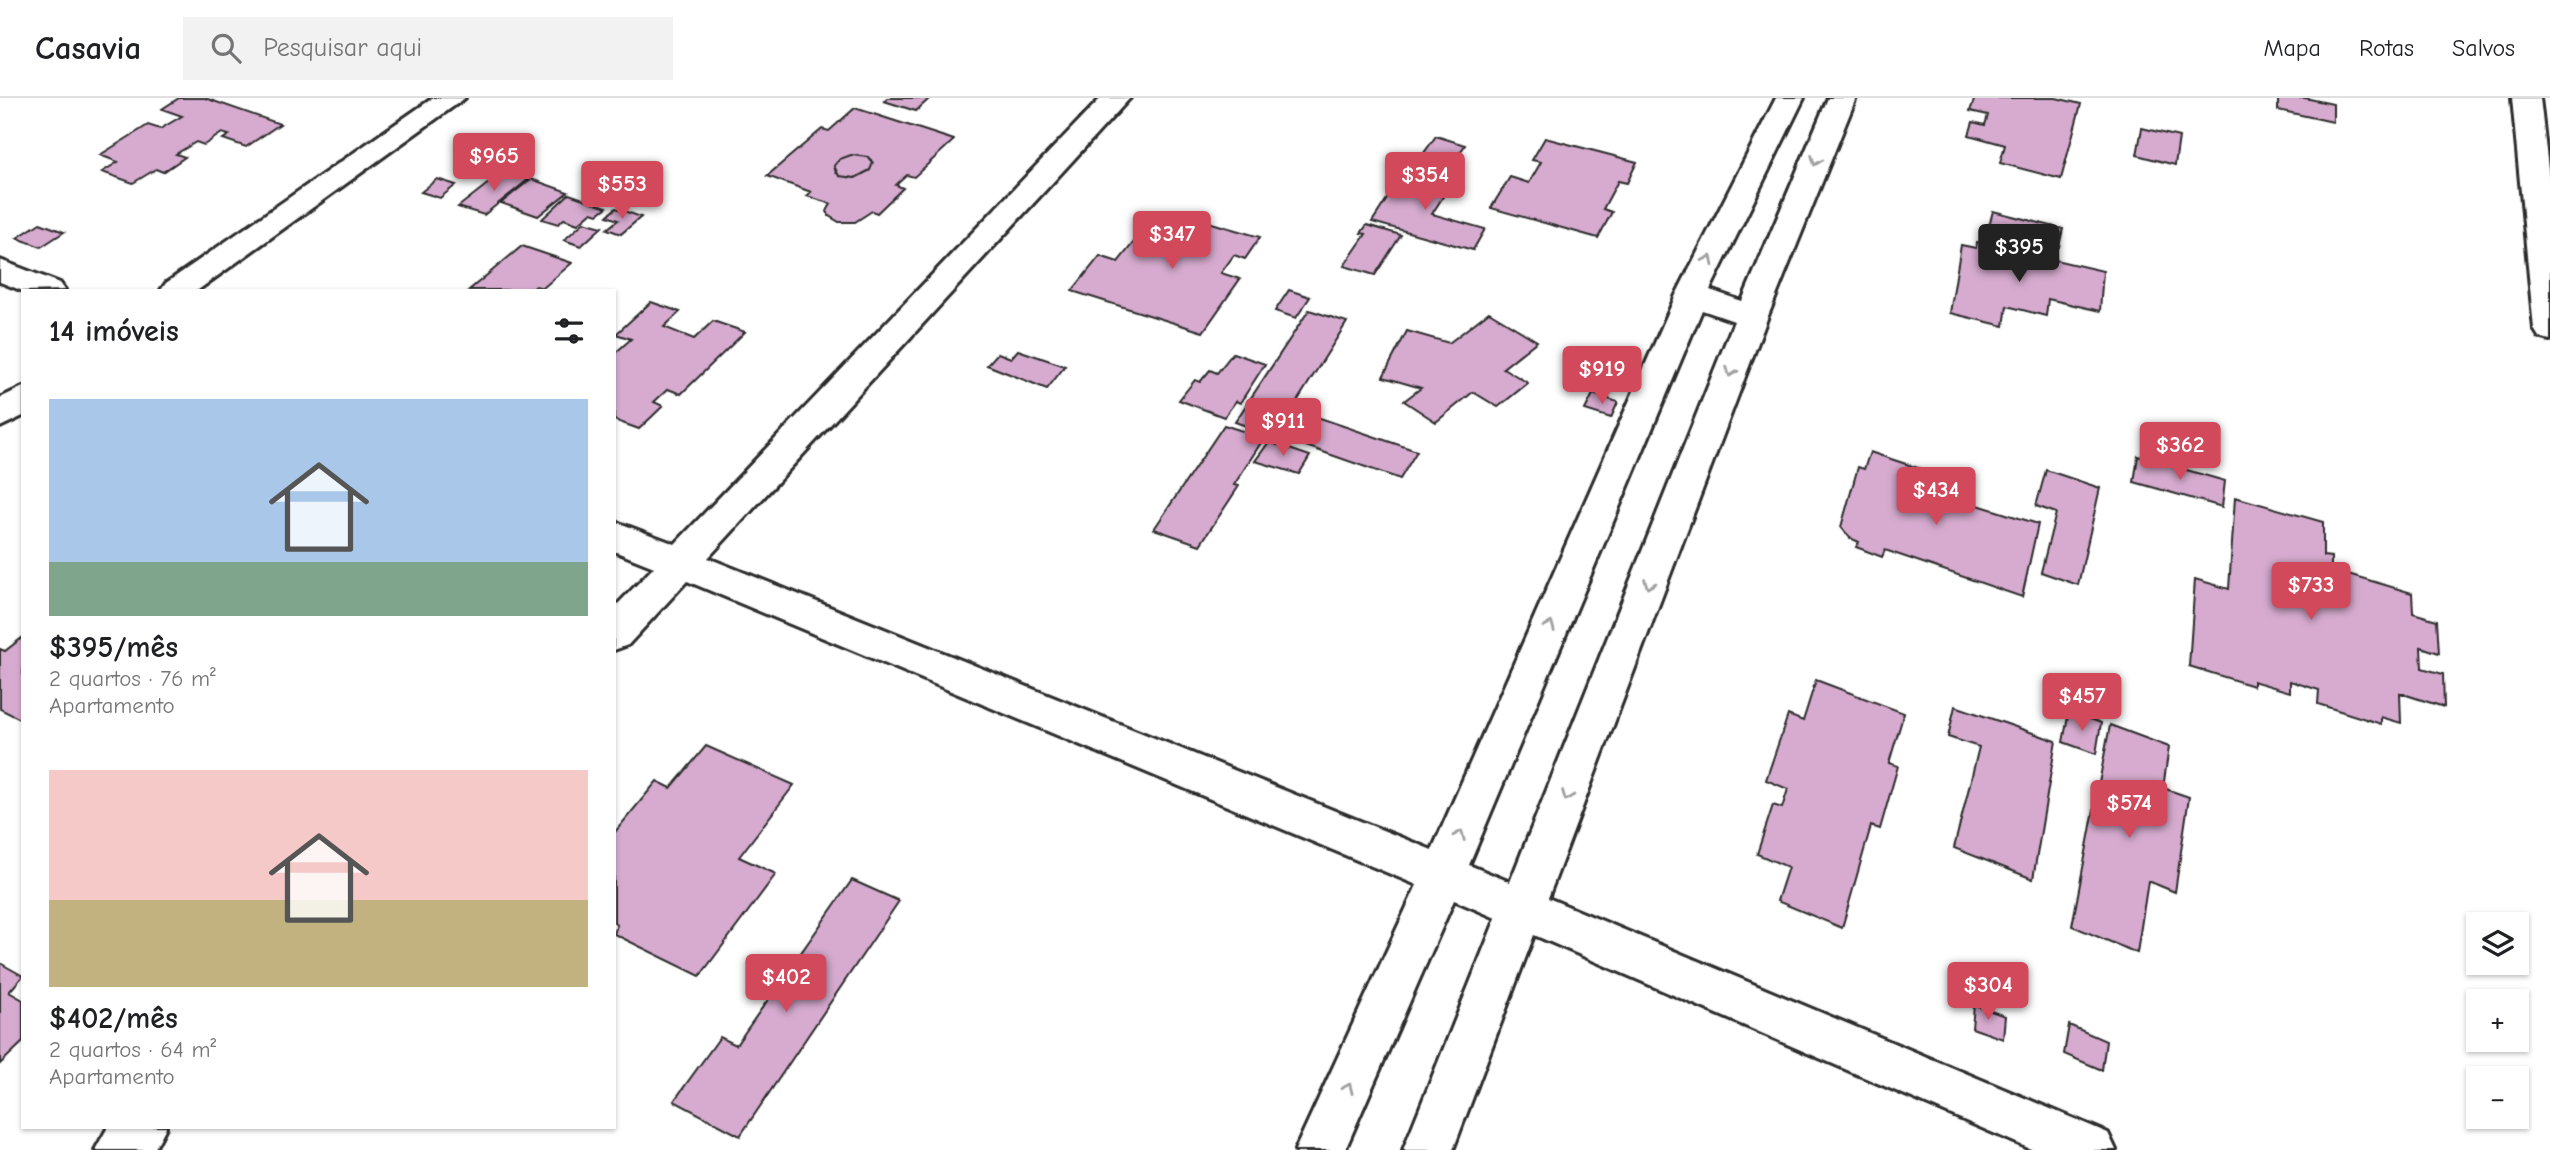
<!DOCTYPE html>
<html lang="pt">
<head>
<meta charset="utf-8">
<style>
  :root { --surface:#fff; --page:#f2f2f2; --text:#202124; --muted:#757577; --line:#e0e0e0; --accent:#d1495b }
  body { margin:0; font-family:"Comic Neue",sans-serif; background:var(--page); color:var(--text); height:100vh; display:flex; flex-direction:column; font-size:26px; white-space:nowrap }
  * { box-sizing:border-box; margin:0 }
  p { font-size:23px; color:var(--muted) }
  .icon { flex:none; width:38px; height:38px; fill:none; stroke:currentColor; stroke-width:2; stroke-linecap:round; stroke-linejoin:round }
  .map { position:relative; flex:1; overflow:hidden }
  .panel { position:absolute; left:21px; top:191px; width:595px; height:840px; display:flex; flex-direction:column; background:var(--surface); border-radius:0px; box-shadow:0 2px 5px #0004 }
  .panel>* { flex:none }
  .fabs { position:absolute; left:2466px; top:814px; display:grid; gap:14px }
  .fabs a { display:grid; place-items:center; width:63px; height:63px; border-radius:0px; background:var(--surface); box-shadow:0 2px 5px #0004; font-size:35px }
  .price { position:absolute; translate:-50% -60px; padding:0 16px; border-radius:7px; background:var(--accent); color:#fff; font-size:23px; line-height:46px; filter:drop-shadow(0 2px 4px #0008) }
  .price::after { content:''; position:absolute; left:50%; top:42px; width:21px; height:16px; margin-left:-10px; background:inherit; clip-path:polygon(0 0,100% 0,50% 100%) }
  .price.active { background:#222; color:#fff }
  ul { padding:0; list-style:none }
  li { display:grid; align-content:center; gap:14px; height:371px; padding:0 28px }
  li span { display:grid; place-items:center; height:217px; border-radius:0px; color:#555 }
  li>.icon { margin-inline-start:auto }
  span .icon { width:126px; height:126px; fill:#fffc; stroke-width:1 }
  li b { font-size:30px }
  h2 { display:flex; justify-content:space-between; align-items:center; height:84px; padding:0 28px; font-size:30px }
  header { display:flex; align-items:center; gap:42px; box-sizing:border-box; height:98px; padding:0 35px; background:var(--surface); border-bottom:2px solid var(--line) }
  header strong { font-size:33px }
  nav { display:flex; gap:38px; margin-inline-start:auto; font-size:24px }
  .search { width:490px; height:63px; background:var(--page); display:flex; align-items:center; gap:18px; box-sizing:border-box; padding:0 24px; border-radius:0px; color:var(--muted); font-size:26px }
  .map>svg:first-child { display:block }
  .building { fill:#d6abcf; stroke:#2b2b2b; stroke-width:2; fill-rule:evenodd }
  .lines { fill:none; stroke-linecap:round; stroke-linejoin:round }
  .street-casing { stroke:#2b2b2b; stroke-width:6 }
  .street { fill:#fff; fill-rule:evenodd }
  .oneway { stroke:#a0a0a0 }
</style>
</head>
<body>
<header>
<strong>Casavia</strong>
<div class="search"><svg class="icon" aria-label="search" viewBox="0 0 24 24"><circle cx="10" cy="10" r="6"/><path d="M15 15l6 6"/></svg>Pesquisar aqui</div>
<nav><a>Mapa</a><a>Rotas</a><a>Salvos</a></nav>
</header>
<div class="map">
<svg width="2550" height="1052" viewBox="0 0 2550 1052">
  <rect width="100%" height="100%" fill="#fff"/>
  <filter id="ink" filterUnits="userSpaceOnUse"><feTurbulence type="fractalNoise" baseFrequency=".0143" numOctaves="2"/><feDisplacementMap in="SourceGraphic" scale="14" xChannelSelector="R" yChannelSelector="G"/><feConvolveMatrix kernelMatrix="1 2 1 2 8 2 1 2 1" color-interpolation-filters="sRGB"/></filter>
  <g filter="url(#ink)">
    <!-- building -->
    <g class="building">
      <path d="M179 0H205L280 26 246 49 223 41 229 37 222 35 204 47 196 44 176 56 185 59 163 74 156 71 133 85 102 74 118 64 100 57 148 27 160 31 182 18 162 11Z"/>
      <path d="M887 0H925L929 1 916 13 884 3Z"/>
      <path d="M1975 0H2056L2081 6 2061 81 2000 65 2005 47 1969 37 1973 24 1985 27 1988 17 1970 13Z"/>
      <path d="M2278 0H2305L2333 6V24L2278 12Z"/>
      <path d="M855 10 954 42 914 79 907 77 896 87 903 90 877 115 872 113 855 124H839L829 118 827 113 831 106 807 98 811 94 767 78 822 31 829 33ZM857 57 871 62 870 72 855 80 836 75 834 68 840 61Z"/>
      <path d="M2142 30 2179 39 2175 67 2137 57Z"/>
      <path d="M1436 38 1465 47 1444 78 1414 69Z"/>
      <path d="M1545 40 1637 64 1627 85 1618 83 1603 111 1612 114 1598 140 1491 110 1510 79 1529 85 1541 64 1532 62Z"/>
      <path d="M851 57 868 59 873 65 870 72 855 80 839 78 834 68 840 61Z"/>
      <path d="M504 73 529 81 484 117 458 109Z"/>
      <path d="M1405 73 1451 86 1432 116 1485 131 1473 152 1372 124Z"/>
      <path d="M437 81 456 87 440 100 421 94Z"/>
      <path d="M531 81 568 94 538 118 501 105Z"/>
      <path d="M569 96 607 109 598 116 592 114 578 126 564 121 558 126 542 121Z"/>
      <path d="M616 110 641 119 621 136 607 131 618 122 607 118Z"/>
      <path d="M1993 113 2063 131 2059 149 1988 131Z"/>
      <path d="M1158 114 1181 121 1184 117 1260 139 1245 161 1234 157 1221 175 1240 181 1203 234 1072 193 1100 158 1118 164Z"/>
      <path d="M584 124 602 129 581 148 564 142Z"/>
      <path d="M40 125 64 134 41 149 17 140Z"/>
      <path d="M1367 127 1401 137 1375 177 1344 168 1366 136 1361 135Z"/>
      <path d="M1977 144 2103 173 2100 213 2048 201 2046 218 2007 208 2004 228 1950 215 1961 147 1976 150Z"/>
      <path d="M522 148 572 165 543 190 536 188 531 192H469Z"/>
      <path d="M1289 192 1310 199 1296 220 1275 213Z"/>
      <path d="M651 204 680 214 664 229 694 241 713 223 745 234 681 296 668 291 654 304 663 308 639 331 614 322V256L631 241 616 236Z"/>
      <path d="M1309 212 1347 224 1296 305 1313 310 1291 344 1235 324Z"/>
      <path d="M1489 214 1537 243 1503 270 1528 285 1498 309 1473 294 1436 324 1404 303 1421 290 1383 279 1407 233 1449 245Z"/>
      <path d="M1018 252 1065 268 1047 291 987 267 998 255 1011 260Z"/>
      <path d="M1233 255 1265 266 1240 305 1236 303 1224 319 1179 302 1195 282 1200 284 1210 272 1217 275Z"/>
      <path d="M1593 296 1618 304 1611 320 1585 312Z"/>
      <path d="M1314 318 1417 353 1400 381 1297 345Z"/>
      <path d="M1224 327 1264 340 1234 387 1239 388 1200 447 1154 431Z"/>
      <path d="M1269 344 1310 358 1299 376 1255 363Z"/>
      <path d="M1870 354 1930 374 1924 394 1961 406 1962 402 2038 426 2022 499 1885 452 1882 459 1856 449 1859 444 1850 440 1841 429 1858 369 1864 371Z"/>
      <path d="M2138 358 2225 383 2222 409 2134 384Z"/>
      <path d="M2046 372 2100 390 2078 487 2041 474 2056 415 2036 408Z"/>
      <path d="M2235 399 2323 424V458L2331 459V471L2412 495 2413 515 2437 522 2439 555 2421 549 2422 570 2443 576 2444 609 2400 595 2401 625 2381 619V626L2318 606 2319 592 2290 583V594L2253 583V588L2189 568 2195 481 2229 491Z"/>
      <path d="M23 539V618L20 621 0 611V551L5 553Z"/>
      <path d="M1816 582 1904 615 1889 665 1898 668 1880 731 1871 728 1842 830 1777 803 1788 769 1757 756 1773 707 1782 710 1788 691 1766 682 1788 617 1803 623Z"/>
      <path d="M1955 608 2056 643 2033 781 1954 750 1979 649 1948 639Z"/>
      <path d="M2069 613 2101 625 2096 656 2063 644Z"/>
      <path d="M2110 627 2169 649 2163 690 2189 699 2175 794 2148 783 2137 855 2072 828Z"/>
      <path d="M706 648 794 687 739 759 776 776 700 878 614 836 617 827 614 825V735L657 683 671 690Z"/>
      <path d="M852 782 899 803 740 1038 674 1003 720 939 736 947Z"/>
      <path d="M0 865 23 878 9 894 23 902V944L0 966Z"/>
      <path d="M1974 907 2005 918 2003 941 1972 930Z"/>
      <path d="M2069 927 2106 943 2102 972 2064 956Z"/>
    </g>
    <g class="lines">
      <defs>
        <g id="street">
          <path d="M433 0H465L198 192H161L166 185Z"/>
          <path d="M1101 0H1130L708 460 1432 752 1676 197 1776 0H1804L1710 192 1742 203 1828 0H1856L1768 218 1548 800 2108 1035 2116 1052H2033L1534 837 1453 1052H1403L1496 820 1454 802 1345 1052H1295L1417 787 687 483 628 547 614 552V510L654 469 614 453V423L675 446ZM1702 212 1734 223 1510 784 1469 767Z"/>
          <path d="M2512 0H2540L2550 88V242L2539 239 2534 231Z"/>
          <path d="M0 162 60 185 65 192 23 193 0 184Z"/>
          <path d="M23 289V318L0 329V300Z"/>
          <path d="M108 1029H166L154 1052H95Z"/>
        </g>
      </defs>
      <!-- street casing -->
      <use href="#street" class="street-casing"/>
      <!-- street -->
      <use href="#street" class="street"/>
    </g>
    <!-- one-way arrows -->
    <defs><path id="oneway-chevron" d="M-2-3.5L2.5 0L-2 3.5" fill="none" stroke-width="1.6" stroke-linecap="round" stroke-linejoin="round" transform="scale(1.75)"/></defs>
    <g class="oneway">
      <use href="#oneway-chevron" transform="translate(1816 63) rotate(112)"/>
      <use href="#oneway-chevron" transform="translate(1709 162) rotate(-64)"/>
      <use href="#oneway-chevron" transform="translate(1731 274) rotate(111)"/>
      <use href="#oneway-chevron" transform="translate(1649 486) rotate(111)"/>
      <use href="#oneway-chevron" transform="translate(1550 528) rotate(-67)"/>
      <use href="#oneway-chevron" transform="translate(1567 698) rotate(111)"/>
      <use href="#oneway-chevron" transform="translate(1460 737) rotate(-67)"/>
      <use href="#oneway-chevron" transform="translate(1348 990) rotate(-66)"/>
    </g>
  </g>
</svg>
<div class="fabs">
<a><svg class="icon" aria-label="layers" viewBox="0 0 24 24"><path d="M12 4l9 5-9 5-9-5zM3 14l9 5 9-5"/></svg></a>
<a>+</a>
<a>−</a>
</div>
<b class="price" style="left:494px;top:95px">$965</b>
<b class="price" style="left:1425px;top:114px">$354</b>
<b class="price" style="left:622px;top:123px">$553</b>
<b class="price" style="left:1172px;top:173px">$347</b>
<b class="price active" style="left:2019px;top:186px">$395</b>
<b class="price" style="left:1602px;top:308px">$919</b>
<b class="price" style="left:1283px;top:360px">$911</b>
<b class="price" style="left:2180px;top:384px">$362</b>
<b class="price" style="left:1936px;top:429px">$434</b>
<b class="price" style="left:2311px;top:524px">$733</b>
<b class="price" style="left:2082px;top:635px">$457</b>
<b class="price" style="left:2129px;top:742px">$574</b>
<b class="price" style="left:786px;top:916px">$402</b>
<b class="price" style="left:1988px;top:924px">$304</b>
<section class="panel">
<h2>14 imóveis<svg class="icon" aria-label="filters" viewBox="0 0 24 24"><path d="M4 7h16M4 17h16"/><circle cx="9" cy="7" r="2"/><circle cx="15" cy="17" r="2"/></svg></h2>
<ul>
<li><span style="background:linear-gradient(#a9c7e8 75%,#7fa58c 0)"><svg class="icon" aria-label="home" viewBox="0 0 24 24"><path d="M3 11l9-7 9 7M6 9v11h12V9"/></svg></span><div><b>$395/mês</b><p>2 quartos · 76 m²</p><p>Apartamento</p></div></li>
<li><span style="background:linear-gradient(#f6c9c9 60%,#c2b280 0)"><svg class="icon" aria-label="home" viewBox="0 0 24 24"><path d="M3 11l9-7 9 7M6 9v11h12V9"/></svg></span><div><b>$402/mês</b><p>2 quartos · 64 m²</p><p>Apartamento</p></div></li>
</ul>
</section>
</div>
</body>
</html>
